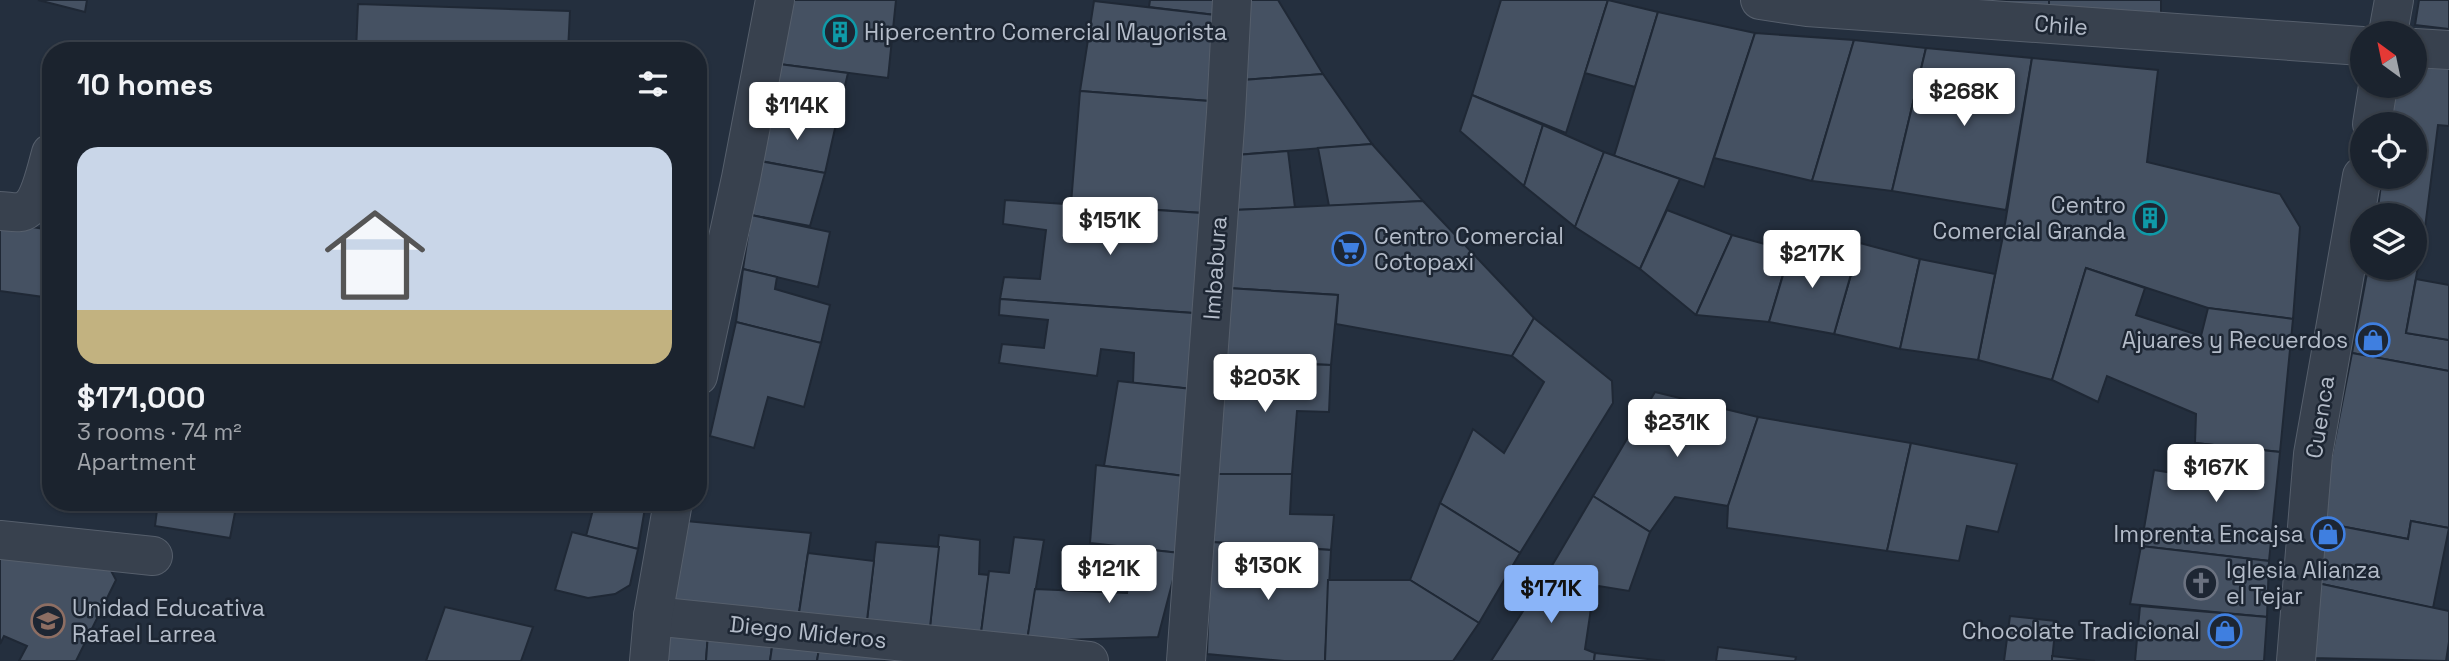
<!DOCTYPE html>
<html lang="en">
<head>
<meta charset="utf-8">
<style>
  :root { --surface:#1b232e; --page:#282f3a; --text:#f1f3f6; --muted:#a0a4aa; --line:#39404a; --accent:#8ab4f8 }
  body { margin:0; font-family:"Space Grotesk",sans-serif; background:var(--page); color:var(--text); height:100vh; display:flex; flex-direction:column; font-size:26px; white-space:nowrap }
  * { box-sizing:border-box; margin:0 }
  p { font-size:23px; color:var(--muted) }
  .icon { flex:none; width:38px; height:38px; fill:none; stroke:currentColor; stroke-width:2; stroke-linecap:round; stroke-linejoin:round }
  .map { position:relative; flex:1; overflow:hidden }
  .details { position:absolute; left:42px; top:42px; width:665px; height:469px; display:flex; flex-direction:column; background:var(--surface); border-radius:28px; box-shadow:0 2px 5px #0004,0 0 0 2px var(--line) }
  .details>* { flex:none }
  .needle { width:46px; rotate:327deg }
  .buttons { position:absolute; left:2350px; top:21px; display:grid; gap:14px }
  .buttons a { display:grid; place-items:center; width:77px; height:77px; border-radius:50%; background:var(--surface); box-shadow:0 2px 5px #0004,0 0 0 2px var(--line); font-size:35px }
  .price { position:absolute; translate:-50% -60px; padding:0 16px; border-radius:7px; background:#fff; color:#222; font-size:23px; line-height:46px; filter:drop-shadow(0 2px 4px #0008) }
  .price::after { content:''; position:absolute; left:50%; top:42px; width:21px; height:16px; margin-left:-10px; background:inherit; clip-path:polygon(0 0,100% 0,50% 100%) }
  .price.selected { background:var(--accent); color:#111 }
  ul { padding:0; list-style:none }
  li { display:grid; align-content:center; gap:14px; height:371px; padding:0 35px }
  li+li { border-top:2px solid var(--line) }
  li span { display:grid; place-items:center; height:217px; border-radius:21px; color:#555 }
  li>.icon { margin-inline-start:auto }
  span .icon { width:126px; height:126px; fill:#fffc; stroke-width:1 }
  li b { font-size:30px }
  h2 { display:flex; justify-content:space-between; align-items:center; height:84px; padding:0 35px; font-size:30px }
  .map>svg:first-child { display:block }
  .building { fill:#455162; stroke:#1f2835; stroke-width:2 }
  .lines { fill:none; stroke-linecap:round; stroke-linejoin:round }
  .minor-casing { stroke:#565f6c; stroke-width:40 }
  .minor { stroke:#38414e; stroke-width:38 }
  .labels { text-anchor:middle; dominant-baseline:central; stroke-width:5; stroke-linejoin:round; paint-order:stroke }
  .street-label { font-size:23px; fill:#b4bcc9; stroke:#1d2633 }
  .poi-label { font-size:23px; fill:#b4bcc9; stroke:#1d2633; text-anchor:start }
</style>
</head>
<body>
<div class="map">
<svg width="2449" height="661" viewBox="0 0 2449 661">
  <rect width="100%" height="100%" fill="#242f3e"/>
  <!-- building -->
  <g class="building">
    <path d="M38 0H87L85 12Z"/>
    <path d="M794 0H896L888 78 779 64Z"/>
    <path d="M1150 0H1216L1215 15 1149 7Z"/>
    <path d="M1246 0H1278L1323 74 1243 80Z"/>
    <path d="M1501 0H1608L1566 133 1472 95Z"/>
    <path d="M1608 0 1658 12 1635 87 1585 73Z"/>
    <path d="M1980 0H2049V8Z"/>
    <path d="M2049 0H2161V17L2049 8Z"/>
    <path d="M2419 0H2449V29L2415 25Z"/>
    <path d="M1094 1 1215 15 1209 101 1080 91Z"/>
    <path d="M358 4 570 11 568 51H356Z"/>
    <path d="M1658 12 1755 33 1704 187 1614 156Z"/>
    <path d="M1755 33 1854 40 1812 181 1714 158Z"/>
    <path d="M1854 40 1926 48 1892 191 1812 181Z"/>
    <path d="M1926 48 2032 58 2006 210 1892 191Z"/>
    <path d="M2032 58 2158 70 2147 162 2280 194 2300 227 2293 319 2208 308 2086 268 2052 380 1978 360 2003 236Z"/>
    <path d="M2415 63 2449 65V126L2438 125 2425 228 2415 227V215H2377L2382 177H2415V124H2390L2395 86H2415Z"/>
    <path d="M779 64 848 73 836 124 768 110Z"/>
    <path d="M1323 74 1372 144 1236 155 1243 80Z"/>
    <path d="M1080 91 1209 101 1202 213 1071 204Z"/>
    <path d="M1472 95 1543 125 1524 186 1460 131Z"/>
    <path d="M768 110 836 124 825 173 760 161Z"/>
    <path d="M1543 125 1604 152 1575 227 1524 186Z"/>
    <path d="M1372 144 1423 201 1329 206 1318 148Z"/>
    <path d="M1288 151 1295 208 1234 210 1236 155Z"/>
    <path d="M1604 152 1680 179 1640 269 1575 227Z"/>
    <path d="M760 161 825 173 810 226 751 215Z"/>
    <path d="M1005 200 1202 213 1193 313 1000 299 1004 277 1040 279 1046 230 1003 224Z"/>
    <path d="M1423 201 1534 318 1512 356 1336 324 1338 295 1227 288 1234 210Z"/>
    <path d="M1667 210 1732 235 1696 315 1640 269Z"/>
    <path d="M751 215 830 232 818 287 743 269Z"/>
    <path d="M0 222 51 230V298L0 291Z"/>
    <path d="M2415 227 2425 228 2406 333 2449 340V371L2352 353 2368 268H2415Z"/>
    <path d="M1732 235 1790 251 1769 322 1696 315Z"/>
    <path d="M1860 243 1920 259 1900 349 1834 334Z"/>
    <path d="M1792 245 1855 260 1834 334 1769 322Z"/>
    <path d="M1920 259 1995 274 1978 360 1900 349Z"/>
    <path d="M2086 268 2145 288 2136 315 2201 336 2208 308 2293 319 2280 452 2195 443 2196 414 2107 376 2098 402 2052 380Z"/>
    <path d="M743 269 777 277 775 289 830 305 821 343 736 322Z"/>
    <path d="M2416 279 2449 285V340L2406 333Z"/>
    <path d="M1227 288 1338 295 1331 365 1221 361Z"/>
    <path d="M1000 299 1193 313 1192 389 1133 383 1134 353 1101 349 1097 376 999 363 1002 344 1044 348 1048 320 999 315Z"/>
    <path d="M1534 318 1612 381 1613 403 1520 553 1440 503 1473 429 1504 453 1544 382 1512 356Z"/>
    <path d="M736 322 821 343 804 407 768 397 754 448 710 436Z"/>
    <path d="M2352 353 2449 371V528L2411 521 2408 539 2319 522Z"/>
    <path d="M1221 361 1331 365 1329 412 1297 411 1292 474H1215Z"/>
    <path d="M1118 381 1192 389 1184 476 1104 466Z"/>
    <path d="M1655 392 1758 417 1728 506 1675 497 1650 532 1593 496Z"/>
    <path d="M1758 417 1911 443 1887 551 1727 528 1728 506Z"/>
    <path d="M1911 443 2017 464 1998 532 1967 526 1959 561 1887 551Z"/>
    <path d="M2195 443 2280 452 2269 561 2141 546 2154 470 2186 475Z"/>
    <path d="M1096 465 1184 476 1180 553 1090 543Z"/>
    <path d="M1215 474H1292L1290 514 1334 515 1331 550 1211 542Z"/>
    <path d="M1593 496 1650 532 1629 591 1599 586 1593 595 1550 569Z"/>
    <path d="M158 502H237L230 538 155 526Z"/>
    <path d="M595 502H646L638 549 586 536Z"/>
    <path d="M1440 503 1520 553 1479 623 1410 580Z"/>
    <path d="M686 521 811 533 799 613 672 600Z"/>
    <path d="M2411 521 2449 528 2433 608 2317 583 2319 522 2408 539Z"/>
    <path d="M572 532 638 549 630 585 615 594 588 598 555 590Z"/>
    <path d="M939 535 980 540 979 574 989 575 981 633 930 627Z"/>
    <path d="M1014 537 1044 540 1027 641 981 633 989 571 1009 573Z"/>
    <path d="M876 542 939 547 930 627 867 620Z"/>
    <path d="M1211 542 1331 550 1325 661H1284L1207 654Z"/>
    <path d="M2141 546 2269 561 2267 617 2130 604Z"/>
    <path d="M1134 548 1180 553 1158 637 1027 641 1035 589 1127 593Z"/>
    <path d="M0 553 108 565 116 580 76 661H19L27 646 4 636 0 644Z"/>
    <path d="M808 553 874 561 867 620 799 613Z"/>
    <path d="M1550 569 1593 595 1585 649 1595 653 1594 661H1491Z"/>
    <path d="M1328 580H1410L1479 623 1453 661H1325Z"/>
    <path d="M2317 583 2449 611V642L2446 661 2311 658Z"/>
    <path d="M2140 606 2267 617 2264 661H2135Z"/>
    <path d="M445 607 533 627 521 661H426Z"/>
    <path d="M2010 616 2056 621 2052 661H2004Z"/>
    <path d="M668 629 708 633 706 661H663Z"/>
    <path d="M708 633 773 640 770 661H706Z"/>
    <path d="M773 640 820 643 817 661H770Z"/>
    <path d="M820 643 898 654 897 661H817Z"/>
    <path d="M1718 647 1796 657 1795 661H1716Z"/>
    <path d="M1595 653 1665 661H1594Z"/>
    <path d="M2052 656 2095 661H2052Z"/>
  </g>
  <g class="lines">
    <defs>
      <g id="minor">
        <path d="M1760 0 1807 7 2362 46"/>
        <path d="M2388 33 2394 0"/>
        <path d="M2415 48 2449 50"/>
        <path d="M2372 124 2378 86"/>
        <path d="M0 211C9 211 20 215 27 209 40 201 47 167 51 153"/>
        <path d="M698 376 741 178 775 0"/>
        <path d="M0 540 153 556"/>
        <path d="M653 616 1089 661"/>
        <path d="M649 661 653 616 673 502"/>
        <path d="M1186 661 1226 113 1232 0"/>
        <path d="M2296 661 2313 454 2362 176"/>
      </g>
    </defs>
    <!-- minor casing -->
    <use href="#minor" class="minor-casing"/>
    <!-- minor -->
    <use href="#minor" class="minor"/>
  </g>
  <!-- icons -->
  <defs>
    <symbol id="building-ring" viewBox="-11 -11 22 22"><circle r="9.5" fill="#1d2633" stroke="#0f9aa8" stroke-width="1.5"/><path d="M-4-6H4V6H1V3H-1V6H-4ZM-2.5-4.3h1.7v1.8h-1.7ZM.8-4.3h1.7v1.8H.8ZM-2.5-1h1.7V.8h-1.7ZM.8-1h1.7V.8H.8Z" fill="#0f9aa8"/></symbol>
    <symbol id="supermarket-ring" viewBox="-11 -11 22 22"><circle r="9.5" fill="#1d2633" stroke="#3f7fe0" stroke-width="1.5"/><path d="M-6-5.5h2.5l.6 2H6L4.5 2H-2.5L-4.4-4H-6ZM-1.5 3.2a1.3 1.3 0 1 0 .1 0ZM3 3.2a1.3 1.3 0 1 0 .1 0Z" fill="#3f7fe0"/></symbol>
    <symbol id="shop-ring" viewBox="-11 -11 22 22"><circle r="9.5" fill="#1d2633" stroke="#3f7fe0" stroke-width="1.5"/><path d="M-5-2.5h2.3a2.7 3.5 0 0 1 5.4 0H5L5.5 6h-11ZM-1.5-2.5h3a1.5 2.3 0 0 0-3 0Z" fill="#3f7fe0"/></symbol>
    <symbol id="church-ring" viewBox="-11 -11 22 22"><circle r="9.5" fill="#1d2633" stroke="#6b7280" stroke-width="1.5"/><path d="M-1.2-6h2.4v3.5h3.3v2.4h-3.3V6h-2.4V-.1h-3.3v-2.4h3.3Z" fill="#6b7280"/></symbol>
    <symbol id="school-ring" viewBox="-11 -11 22 22"><circle r="9.5" fill="#1d2633" stroke="#8d6e63" stroke-width="1.5"/><path d="M0-5L7-2L0 1L-7-2ZM-4 1L0 2.5L4 1V4Q0 6-4 4Z" fill="#8d6e63"/></symbol>
  </defs>
  <g fill-rule="evenodd">
    <use href="#building-ring" x="821" y="13" width="38" height="38"/>
    <use href="#building-ring" x="2131" y="199" width="38" height="38"/>
    <use href="#supermarket-ring" x="1330" y="230" width="38" height="38"/>
    <use href="#shop-ring" x="2354" y="321" width="38" height="38"/>
    <use href="#shop-ring" x="2309" y="515" width="38" height="38"/>
    <use href="#church-ring" x="2182" y="564" width="38" height="38"/>
    <use href="#school-ring" x="29" y="602" width="38" height="38"/>
    <use href="#shop-ring" x="2206" y="612" width="38" height="38"/>
  </g>
  <g class="labels">
    <!-- street labels -->
    <g class="street-label">
      <text transform="translate(2061 25) rotate(4)">Chile</text>
      <text transform="translate(1215 268) rotate(-86)">Imbabura</text>
      <text transform="translate(2320 417) rotate(-81)">Cuenca</text>
      <text transform="translate(808 632) rotate(6)">Diego Mideros</text>
    </g>
    <!-- poi labels -->
    <g class="poi-label">
      <text x="864" y="32">Hipercentro Comercial Mayorista</text>
      <text x="2126" y="205" text-anchor="end">Centro<tspan x="2126" dy="26">Comercial Granda</tspan></text>
      <text x="1374" y="236">Centro Comercial<tspan x="1374" dy="26">Cotopaxi</tspan></text>
      <text x="2348" y="340" text-anchor="end">Ajuares y Recuerdos</text>
      <text x="2304" y="534" text-anchor="end">Imprenta Encajsa</text>
      <text x="2226" y="570">Iglesia Alianza<tspan x="2226" dy="26">el Tejar</tspan></text>
      <text x="72" y="608">Unidad Educativa<tspan x="72" dy="26">Rafael Larrea</tspan></text>
      <text x="2200" y="631" text-anchor="end">Chocolate Tradicional</text>
    </g>
  </g>
</svg>
<div class="buttons">
<a><svg class="needle" viewBox="-14 -14 28 28"><path d="M0-13l5 13h-10z" fill="#e53935"/><path d="M0 13l5-13h-10z" fill="#a0a4aa"/></svg></a>
<a><svg class="icon" aria-label="locate" viewBox="0 0 24 24"><circle cx="12" cy="12" r="6"/><path d="M12 2v4M12 18v4M2 12h4M18 12h4"/></svg></a>
<a><svg class="icon" aria-label="layers" viewBox="0 0 24 24"><path d="M12 4l9 5-9 5-9-5zM3 14l9 5 9-5"/></svg></a>
</div>
<b class="price" style="left:1964px;top:128px">$268K</b>
<b class="price" style="left:797px;top:142px">$114K</b>
<b class="price" style="left:1110px;top:257px">$151K</b>
<b class="price" style="left:1812px;top:290px">$217K</b>
<b class="price" style="left:1265px;top:414px">$203K</b>
<b class="price" style="left:1677px;top:459px">$231K</b>
<b class="price" style="left:2216px;top:504px">$167K</b>
<b class="price" style="left:1268px;top:602px">$130K</b>
<b class="price" style="left:1109px;top:605px">$121K</b>
<b class="price selected" style="left:1551px;top:625px">$171K</b>
<section class="details">
<h2>10 homes<svg class="icon" aria-label="filters" viewBox="0 0 24 24"><path d="M4 7h16M4 17h16"/><circle cx="9" cy="7" r="2"/><circle cx="15" cy="17" r="2"/></svg></h2>
<ul>
<li><span style="background:linear-gradient(#c9d6e8 75%,#c2b280 0)"><svg class="icon" aria-label="home" viewBox="0 0 24 24"><path d="M3 11l9-7 9 7M6 9v11h12V9"/></svg></span><div><b>$171,000</b><p>3 rooms · 74 m²</p><p>Apartment</p></div></li>
</ul>
</section>
</div>
</body>
</html>
